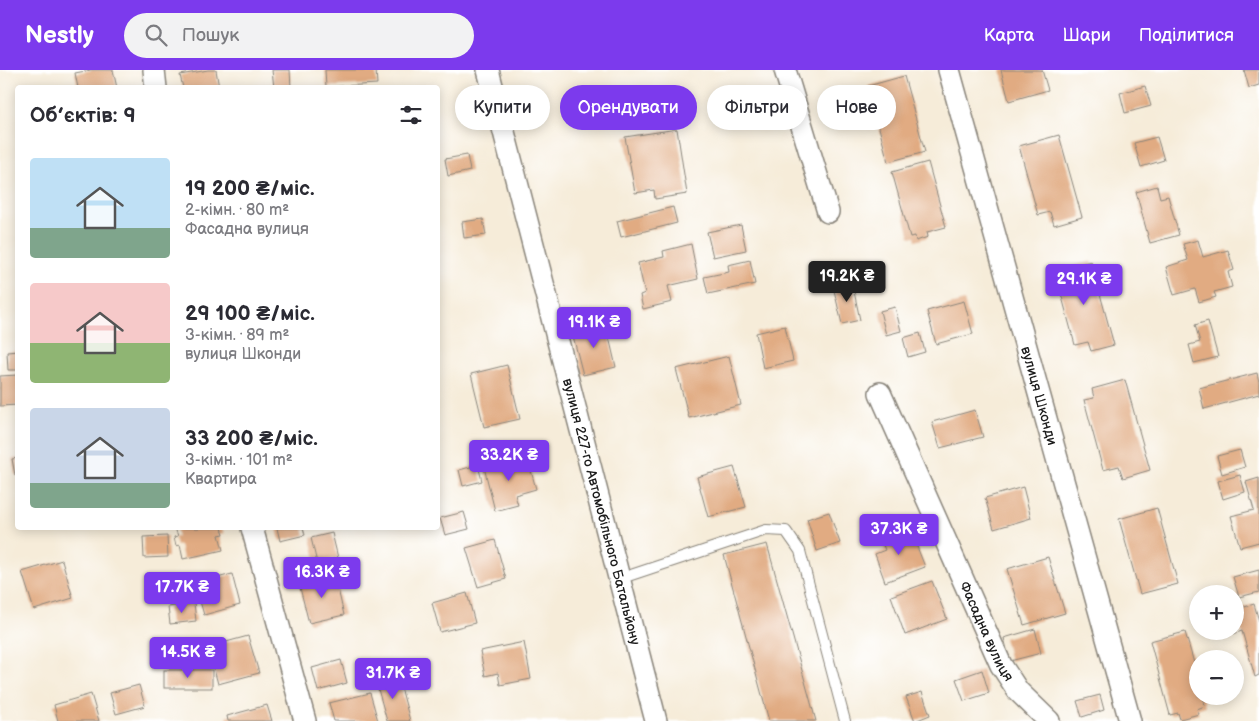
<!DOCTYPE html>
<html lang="uk">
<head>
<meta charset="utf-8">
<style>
  :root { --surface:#fff; --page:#f2f2f3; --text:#2b2b33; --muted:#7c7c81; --accent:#7c3aed }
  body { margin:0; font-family:"Balsamiq Sans",sans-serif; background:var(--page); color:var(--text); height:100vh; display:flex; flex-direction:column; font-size:19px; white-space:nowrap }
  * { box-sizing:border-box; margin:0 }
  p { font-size:16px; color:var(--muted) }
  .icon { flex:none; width:28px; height:28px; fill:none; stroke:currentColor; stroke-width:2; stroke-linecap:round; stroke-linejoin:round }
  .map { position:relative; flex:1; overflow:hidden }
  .panel { position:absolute; left:15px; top:15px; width:425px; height:445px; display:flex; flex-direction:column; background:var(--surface); border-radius:5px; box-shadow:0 2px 12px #0003 }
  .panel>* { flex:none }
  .banner { position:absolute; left:455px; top:15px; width:475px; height:45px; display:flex; gap:10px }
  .buttons { position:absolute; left:1189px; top:515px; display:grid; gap:10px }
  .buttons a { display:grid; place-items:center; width:55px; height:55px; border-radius:50%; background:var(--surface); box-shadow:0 2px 12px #0003; font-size:25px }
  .price { position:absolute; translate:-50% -42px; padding:0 11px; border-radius:5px; background:var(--accent); color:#fff; font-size:16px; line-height:32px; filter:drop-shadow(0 1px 2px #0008) }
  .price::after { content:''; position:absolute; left:50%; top:30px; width:15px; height:11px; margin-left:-8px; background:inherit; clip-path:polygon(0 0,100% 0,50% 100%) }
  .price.current { background:#222; color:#fff }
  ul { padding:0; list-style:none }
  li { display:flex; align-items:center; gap:15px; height:125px; padding:0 15px }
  li span { display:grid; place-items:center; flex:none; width:140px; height:100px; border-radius:5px; color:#555 }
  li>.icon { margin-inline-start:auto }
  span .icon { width:60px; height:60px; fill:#fffc; stroke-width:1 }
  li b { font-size:21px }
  h2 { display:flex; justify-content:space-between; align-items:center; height:60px; padding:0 15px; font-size:21px }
  .tag { padding:0 18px; border-radius:22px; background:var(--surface); box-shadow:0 2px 12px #0003; font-size:18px; line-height:45px }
  .tag.current { background:var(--accent); color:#fff }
  header { display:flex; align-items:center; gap:30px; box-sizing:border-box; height:70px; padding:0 25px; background:var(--accent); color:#fff }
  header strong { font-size:24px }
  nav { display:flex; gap:28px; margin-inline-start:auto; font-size:18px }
  .search { width:350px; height:45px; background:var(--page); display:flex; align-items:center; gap:12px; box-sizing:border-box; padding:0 18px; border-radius:28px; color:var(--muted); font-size:19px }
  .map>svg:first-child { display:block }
  .building { fill:#e1ab82 }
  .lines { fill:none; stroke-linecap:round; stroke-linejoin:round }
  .lane-casing { stroke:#89847a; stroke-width:12 }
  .street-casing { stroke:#89847a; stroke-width:24 }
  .lane { stroke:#fff; stroke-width:10 }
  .street { stroke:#fff; stroke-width:21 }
  .labels { text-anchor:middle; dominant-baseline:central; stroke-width:5; stroke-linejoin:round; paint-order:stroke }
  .street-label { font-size:14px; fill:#1c1c1c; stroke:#fff }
</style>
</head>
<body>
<header>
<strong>Nestly</strong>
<div class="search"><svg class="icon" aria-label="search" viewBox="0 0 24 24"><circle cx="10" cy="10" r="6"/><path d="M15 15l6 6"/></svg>Пошук</div>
<nav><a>Карта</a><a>Шари</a><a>Поділитися</a></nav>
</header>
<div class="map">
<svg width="1259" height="651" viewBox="0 0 1259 651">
  <rect width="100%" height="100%" fill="#fff"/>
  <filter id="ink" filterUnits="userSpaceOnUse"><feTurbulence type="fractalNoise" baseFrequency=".02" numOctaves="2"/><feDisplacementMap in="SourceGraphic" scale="10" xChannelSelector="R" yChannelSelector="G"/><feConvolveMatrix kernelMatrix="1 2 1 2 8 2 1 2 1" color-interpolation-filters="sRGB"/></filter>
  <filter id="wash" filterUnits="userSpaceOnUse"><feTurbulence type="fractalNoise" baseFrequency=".0096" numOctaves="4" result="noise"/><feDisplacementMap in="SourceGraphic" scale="20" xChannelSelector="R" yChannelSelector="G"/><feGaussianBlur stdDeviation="1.12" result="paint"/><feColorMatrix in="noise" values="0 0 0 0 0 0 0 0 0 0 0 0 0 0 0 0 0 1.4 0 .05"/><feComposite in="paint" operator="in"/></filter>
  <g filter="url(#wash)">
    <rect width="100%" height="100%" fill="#f6ecd9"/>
    <g id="blocks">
      <!-- building -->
      <g class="building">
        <path d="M91 0H113L117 18H78L75 3Z"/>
        <path d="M208 0H216L219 18H183L180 5Z"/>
        <path d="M272 0H290L291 18H274Z"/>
        <path d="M325 0H376L377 14 326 17Z"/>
        <path d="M1001 0H1042L1048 20 1009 31Z"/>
        <path d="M1244 0H1259V15L1249 18Z"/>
        <path d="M904 6 925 82 888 92 868 16Z"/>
        <path d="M1145 16 1151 36 1125 43 1120 23Z"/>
        <path d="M677 59 687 124 655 129 654 120 635 123 625 67Z"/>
        <path d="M1059 65 1082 147 1054 155 1050 142 1038 145 1019 76Z"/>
        <path d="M1157 67 1164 90 1141 97 1134 73Z"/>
        <path d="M467 85 470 101 448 106 445 89Z"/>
        <path d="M928 92 946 157 927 162 928 167 916 171 915 166 910 167 892 102Z"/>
        <path d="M1157 116 1160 128 1168 126 1179 165 1150 173 1136 122Z"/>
        <path d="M673 137 677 153 621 167 617 151Z"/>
        <path d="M483 149 486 165 464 168 462 152Z"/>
        <path d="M741 155 746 180 713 187 707 162Z"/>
        <path d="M1198 170 1203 187 1228 180 1234 200 1228 202 1232 217 1214 222 1216 227 1199 232 1195 219 1174 225 1166 197 1188 190 1183 174Z"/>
        <path d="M691 174 698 209 668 216 672 232 643 239 640 225 645 223 638 193 664 187 663 181Z"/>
        <path d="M750 190 755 214 708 224 704 207 729 202 728 195Z"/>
        <path d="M1091 191 1114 275 1091 281 1088 272 1075 275 1055 201Z"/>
        <path d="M852 212 860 250 842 254 833 216Z"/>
        <path d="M964 231 973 264 936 274 927 241Z"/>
        <path d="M895 237 901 261 886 265 880 241Z"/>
        <path d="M1208 251 1218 287 1194 293 1189 275 1200 272 1195 255Z"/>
        <path d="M606 254 616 297 583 305 572 262Z"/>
        <path d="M785 256 793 291 763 298 756 263Z"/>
        <path d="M920 263 925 282 908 287 903 268Z"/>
        <path d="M18 281V300H8L7 282Z"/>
        <path d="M729 286 741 335 689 348 676 299Z"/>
        <path d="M507 295 520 349 484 357 471 304Z"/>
        <path d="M1257 303 1259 312V324L1204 339 1199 318Z"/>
        <path d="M18 305V335L0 336V306Z"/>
        <path d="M1125 310 1150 400 1123 408 1119 396 1103 400 1084 330 1094 328 1092 319Z"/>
        <path d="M975 340 983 367 940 378 932 352Z"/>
        <path d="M1240 380 1245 397 1222 404 1217 386Z"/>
        <path d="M527 386 536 419 515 425 518 435 495 441 484 397Z"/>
        <path d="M18 388V404L15 405 12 389Z"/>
        <path d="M478 395 482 411 463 416 459 400Z"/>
        <path d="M734 397 746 437 708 447 697 407Z"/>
        <path d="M1240 405 1245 422 1223 429 1218 411Z"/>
        <path d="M1259 408V472L1240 477 1231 446 1254 440 1246 412Z"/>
        <path d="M1023 417 1031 448 994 459 985 428Z"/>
        <path d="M1157 438 1178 514 1140 524 1119 449Z"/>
        <path d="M464 442 469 459 445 465 440 448Z"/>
        <path d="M829 442 840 473 817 481 807 449Z"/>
        <path d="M175 458H222L224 464 219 465 223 480 183 489 180 475 176 476 174 467 178 466Z"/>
        <path d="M277 458H303L305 465 280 471Z"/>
        <path d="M910 459 925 497 885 512 875 484 885 480 881 470Z"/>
        <path d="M332 463 338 488 317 493 311 468Z"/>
        <path d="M167 466 168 487 144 488 143 467Z"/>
        <path d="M495 470 506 509 478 517 466 478Z"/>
        <path d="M767 474 816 651H769L724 485Z"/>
        <path d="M1048 487 1065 543 1024 555 1007 499Z"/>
        <path d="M62 490 73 528 34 540 22 502Z"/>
        <path d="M1259 500V522L1239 527 1233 507Z"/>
        <path d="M232 504 240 535 204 545 195 514Z"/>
        <path d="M335 506 344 545 309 553 299 514Z"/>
        <path d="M932 511 947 549 905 565 891 526Z"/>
        <path d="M467 523 475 553 440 562 432 533Z"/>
        <path d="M194 533 196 551 170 554 168 537Z"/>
        <path d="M1254 534 1259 551V605L1255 607 1242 561 1233 564V561H1235V540Z"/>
        <path d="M1035 559 1041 583 1010 591 1004 568Z"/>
        <path d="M1185 562 1198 607V626H1203L1205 636 1197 639 1199 644 1180 649 1178 643 1170 645 1150 571Z"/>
        <path d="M248 566 259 603 218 614 208 577Z"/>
        <path d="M524 572 531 609 500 615 498 603 485 606 480 581Z"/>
        <path d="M341 590 347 613 318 621 312 598Z"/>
        <rect x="164" y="600" width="48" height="18"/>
        <path d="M982 600 989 623 964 631 956 609Z"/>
        <path d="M398 606 410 651H387L376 612Z"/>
        <path d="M139 615 145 636 116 644 110 623Z"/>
        <path d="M922 622 930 645 915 651 906 627Z"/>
        <path d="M370 623 378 651H334L329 633Z"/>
        <path d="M91 624 99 651H58L54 635Z"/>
        <path d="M1100 625 1104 640 1082 647 1077 631Z"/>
        <path d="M267 635 272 651H228L227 646Z"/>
      </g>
    </g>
  </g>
  <g filter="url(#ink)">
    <use href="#blocks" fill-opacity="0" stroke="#89847a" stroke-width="1"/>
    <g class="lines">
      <defs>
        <path id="lane" d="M619 509 766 460 786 461 800 481 845 651"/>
        <g id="street">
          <path d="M154 0 156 18"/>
          <path id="s1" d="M488 0 656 651"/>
          <path d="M785 0 828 142"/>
          <path id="s2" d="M949 0 1130 651"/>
          <path id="s3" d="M880 323 1001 595 1018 621 1049 651"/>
          <path d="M252 458 305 651"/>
        </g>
      </defs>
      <!-- lane casing -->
      <use href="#lane" class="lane-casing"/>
      <!-- street casing -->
      <use href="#street" class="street-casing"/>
      <!-- lane -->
      <use href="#lane" class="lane"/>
      <!-- street -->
      <use href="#street" class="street"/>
    </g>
  </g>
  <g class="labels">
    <!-- street labels -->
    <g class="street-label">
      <text stroke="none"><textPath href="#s2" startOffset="338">вулиця Шконди</textPath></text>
      <text stroke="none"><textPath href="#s1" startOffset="456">вулиця 227-го Автомобільного Батальйону</textPath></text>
      <text stroke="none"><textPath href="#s3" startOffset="261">Фасадна вулиця</textPath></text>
    </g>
  </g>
</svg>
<div class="buttons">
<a>+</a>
<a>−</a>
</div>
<b class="price current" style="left:847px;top:233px">19.2K ₴</b>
<b class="price" style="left:1084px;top:236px">29.1K ₴</b>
<b class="price" style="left:594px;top:279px">19.1K ₴</b>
<b class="price" style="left:509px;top:412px">33.2K ₴</b>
<b class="price" style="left:899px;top:486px">37.3K ₴</b>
<b class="price" style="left:322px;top:529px">16.3K ₴</b>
<b class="price" style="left:182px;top:544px">17.7K ₴</b>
<b class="price" style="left:188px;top:609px">14.5K ₴</b>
<b class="price" style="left:393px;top:630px">31.7K ₴</b>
<div class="banner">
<a class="tag">Купити</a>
<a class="tag current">Орендувати</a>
<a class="tag">Фільтри</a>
<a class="tag">Нове</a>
</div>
<section class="panel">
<h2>Об’єктів: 9<svg class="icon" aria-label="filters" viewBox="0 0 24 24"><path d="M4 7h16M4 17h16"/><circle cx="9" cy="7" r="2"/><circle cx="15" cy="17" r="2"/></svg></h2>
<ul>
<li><span style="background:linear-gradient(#bfe0f5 70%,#7fa58c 0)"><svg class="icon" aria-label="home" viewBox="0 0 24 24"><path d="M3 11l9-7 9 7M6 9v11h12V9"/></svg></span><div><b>19 200 ₴/міс.</b><p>2-кімн. · 80 m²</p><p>Фасадна вулиця</p></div></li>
<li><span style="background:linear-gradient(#f6c9c9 60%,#8fb573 0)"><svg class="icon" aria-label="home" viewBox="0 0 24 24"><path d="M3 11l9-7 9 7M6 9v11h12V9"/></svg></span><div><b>29 100 ₴/міс.</b><p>3-кімн. · 89 m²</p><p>вулиця Шконди</p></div></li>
<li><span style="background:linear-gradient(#c9d6e8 75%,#7fa58c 0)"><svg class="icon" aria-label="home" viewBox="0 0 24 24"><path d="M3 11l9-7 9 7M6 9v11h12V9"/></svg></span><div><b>33 200 ₴/міс.</b><p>3-кімн. · 101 m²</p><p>Квартира</p></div></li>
</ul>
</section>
</div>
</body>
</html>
